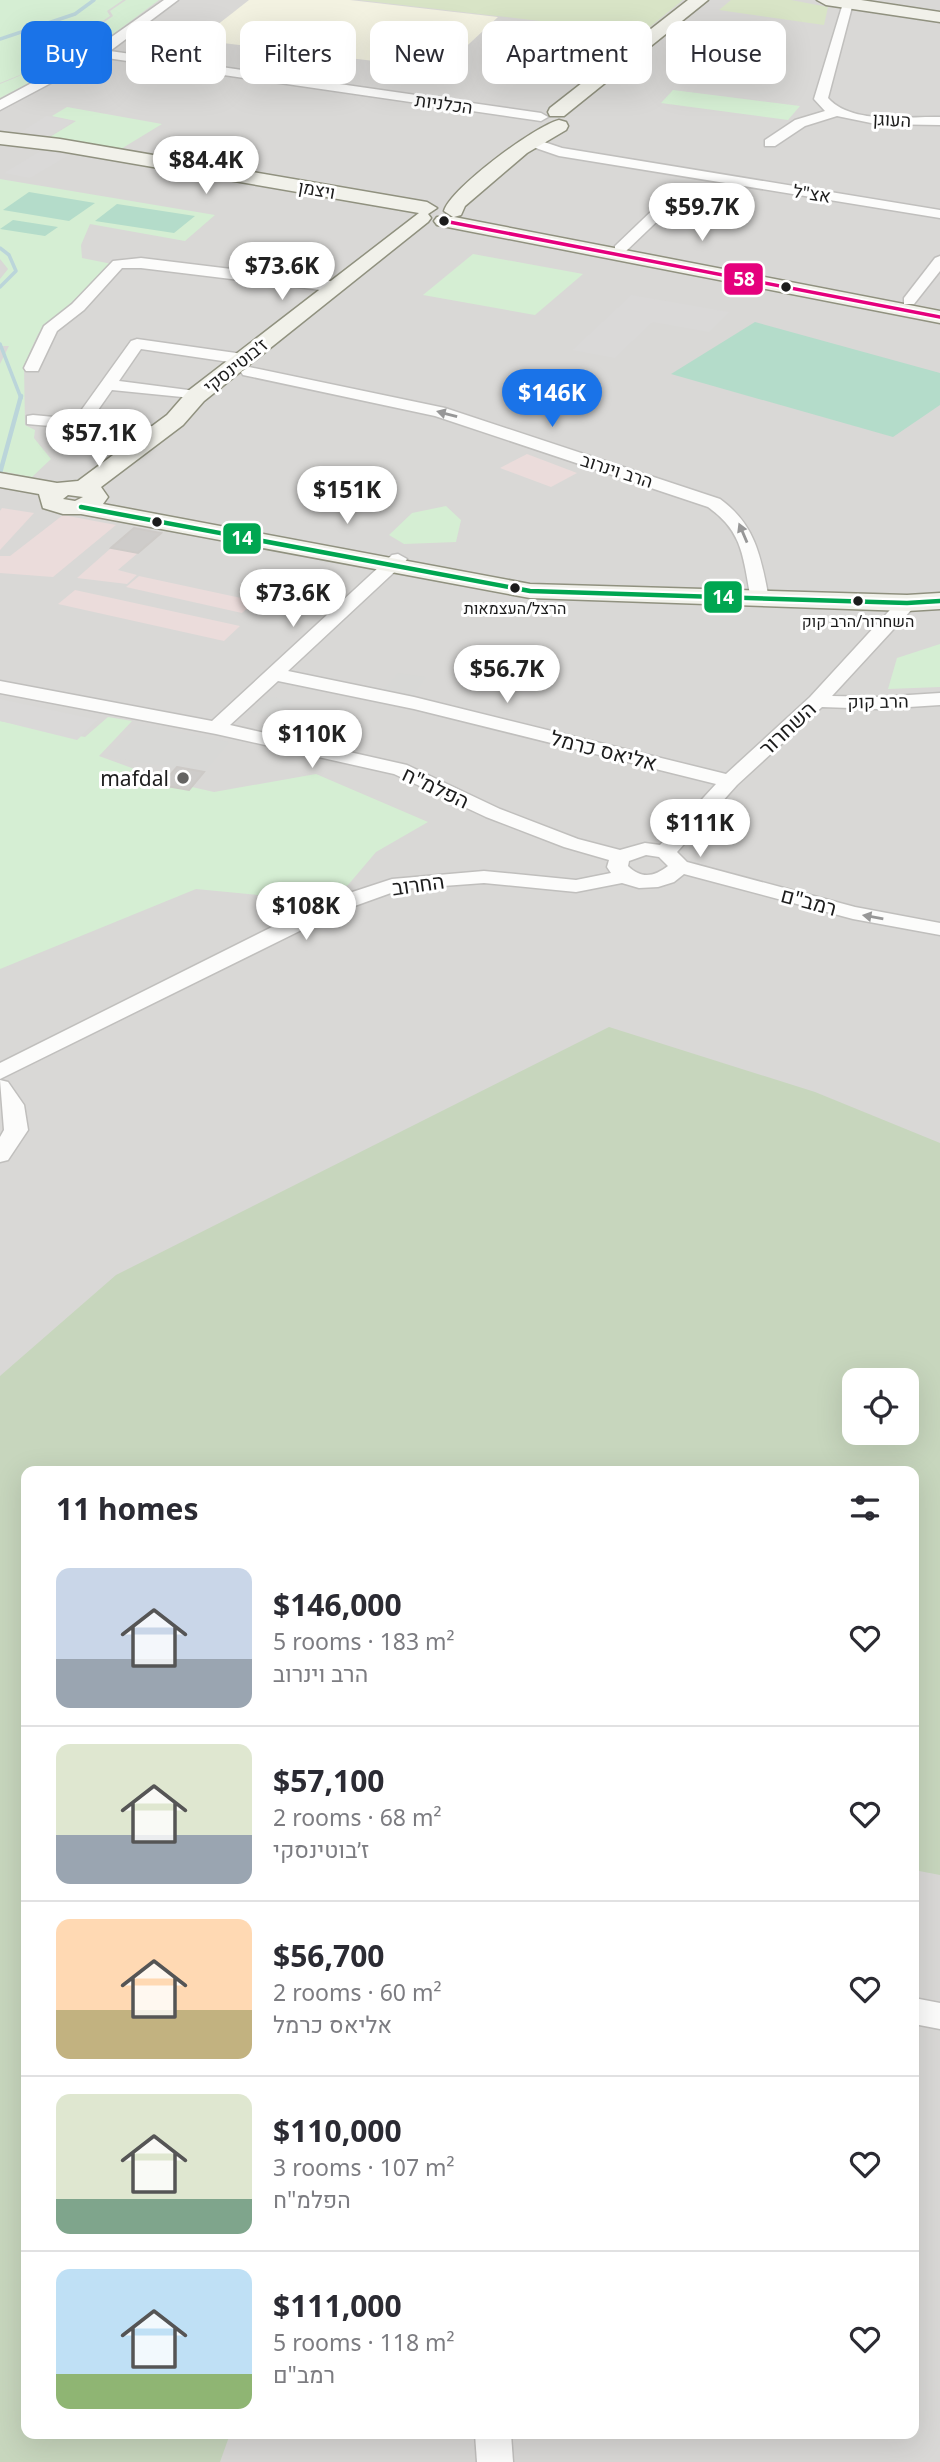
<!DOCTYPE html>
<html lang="en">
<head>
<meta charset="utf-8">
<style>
  :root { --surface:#fff; --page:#f7f7f7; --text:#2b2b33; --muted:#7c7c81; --line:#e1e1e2; --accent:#1a73e8 }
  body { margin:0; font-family:"Noto Sans",Heebo,sans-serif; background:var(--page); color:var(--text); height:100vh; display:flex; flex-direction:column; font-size:26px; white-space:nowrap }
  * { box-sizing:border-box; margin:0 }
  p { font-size:23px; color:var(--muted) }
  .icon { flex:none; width:38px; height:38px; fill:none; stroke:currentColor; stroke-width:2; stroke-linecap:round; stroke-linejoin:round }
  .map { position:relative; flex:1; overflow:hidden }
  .side { position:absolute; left:21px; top:1466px; width:898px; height:973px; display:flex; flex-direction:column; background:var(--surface); border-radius:14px; box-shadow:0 7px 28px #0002 }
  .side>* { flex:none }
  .guide { position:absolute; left:21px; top:21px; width:900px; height:63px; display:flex; gap:14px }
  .controls { position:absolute; left:842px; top:1368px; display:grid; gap:14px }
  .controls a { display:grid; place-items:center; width:77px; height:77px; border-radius:14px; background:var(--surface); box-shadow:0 7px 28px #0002; font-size:35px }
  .price { position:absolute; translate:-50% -60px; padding:0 16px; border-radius:24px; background:#fff; color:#222; font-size:23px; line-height:46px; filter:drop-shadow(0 2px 4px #0008) }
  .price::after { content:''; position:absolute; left:50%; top:42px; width:21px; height:16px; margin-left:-10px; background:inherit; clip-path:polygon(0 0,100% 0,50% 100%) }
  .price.current { background:var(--accent); color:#fff }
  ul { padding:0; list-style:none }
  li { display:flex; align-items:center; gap:21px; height:175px; padding:0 35px }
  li+li { border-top:2px solid var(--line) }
  li span { display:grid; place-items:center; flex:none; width:196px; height:140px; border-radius:14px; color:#555 }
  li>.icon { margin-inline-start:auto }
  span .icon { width:84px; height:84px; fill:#fffc; stroke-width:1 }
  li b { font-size:30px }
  h2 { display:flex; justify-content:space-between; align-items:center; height:84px; padding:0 35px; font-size:30px }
  .pill { padding:0 24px; border-radius:14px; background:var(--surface); box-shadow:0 7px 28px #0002; font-size:24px; line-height:63px }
  .pill.current { background:var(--accent); color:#fff }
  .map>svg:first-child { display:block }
  .residential { fill:#d9d8d6; fill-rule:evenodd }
  .commercial { fill:#ebdcdb }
  .education { fill:#f3f2e1 }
  .religious { fill:#d8d8d6 }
  .grass { fill:#d8e4c6 }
  .forest { fill:#c7d6bd; fill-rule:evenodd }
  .park { fill:#d5eed3 }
  .pitch { fill:#b4dcca }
  .parking { fill:#dad9d8 }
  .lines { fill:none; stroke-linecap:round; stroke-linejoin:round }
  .stream-far1 { stroke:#bbd5da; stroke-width:3.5 }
  .stream { stroke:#bbd5da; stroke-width:4.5 }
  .building { fill:#ceccca; stroke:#cdcac7; stroke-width:2 }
  .street-casing { stroke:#c0bfbd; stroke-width:3 }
  .secondary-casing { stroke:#90917f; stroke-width:3 }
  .street { fill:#fcfcfb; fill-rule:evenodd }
  .secondary { fill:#f1f1ea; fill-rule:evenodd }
  .bus-1-casing { stroke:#fff; stroke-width:9 }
  .bus-2-casing { stroke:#fff; stroke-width:7 }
  .bus-1 { stroke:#00a651; stroke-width:4.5 }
  .bus-2 { stroke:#e5007d; stroke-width:3.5 }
  .oneway { fill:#979797 }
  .bus-dot { fill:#1c1c1c; stroke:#fff; stroke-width:2.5 }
  .poi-dot { fill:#646362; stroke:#fff; stroke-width:2.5 }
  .labels { text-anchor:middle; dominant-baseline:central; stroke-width:6; stroke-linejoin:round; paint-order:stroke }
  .far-bus-label { font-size:16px; fill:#1c1c1c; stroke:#fff }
  .far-street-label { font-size:18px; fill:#1c1c1c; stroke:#fff }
  .street-label { font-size:21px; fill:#1c1c1c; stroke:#fff }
  .poi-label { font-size:21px; fill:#1c1c1c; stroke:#fff; text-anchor:end }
  .line-badge { stroke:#fff; stroke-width:2.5 }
  .badge-label { font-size:19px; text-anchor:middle; font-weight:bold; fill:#fff }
</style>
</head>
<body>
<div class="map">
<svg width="940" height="2462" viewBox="0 0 940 2462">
  <rect width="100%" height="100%" fill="#eae8e5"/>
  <!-- residential -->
  <path class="residential" d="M0 0H940V2462H0ZM854 1381H906V1433H854ZM26 1472H914V2434H26Z"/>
  <!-- commercial -->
  <g class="commercial">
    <path d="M527 454 577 473 551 487 500 468Z"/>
    <path d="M2 508 34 513 0 550V511Z"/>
    <path d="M63 515 116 525 53 577 0 573V556H10Z"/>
    <path d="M111 548 138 553 118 570 137 575 127 584 77 578Z"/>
    <path d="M139 576 241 598 255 601 242 613 126 587Z"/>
    <path d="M75 590 240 626 224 641 58 604Z"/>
  </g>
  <!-- education -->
  <path class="education" d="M249 0H350L498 17 442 69 198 40Z"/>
  <!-- religious -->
  <g class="religious">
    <path d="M398 673 426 677 410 699 382 694Z"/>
    <path d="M266 696 293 701 280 715 286 717 272 734 258 732 271 716 251 712Z"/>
    <path d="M138 724 179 732 229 742 204 772 106 757Z"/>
  </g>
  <!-- grass -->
  <g class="grass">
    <path d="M359 0H683L646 30 636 32Z"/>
    <path d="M731 0H791L828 7 824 25 719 10Z"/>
  </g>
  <!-- forest -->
  <path class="forest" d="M609 1027 815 1092 940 1143V1875L914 1870V1472H26V2434H230L220 2462H0V1376L116 1275ZM854 1381H906V1433H854Z"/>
  <!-- park -->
  <g class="park">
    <path d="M0 0H123L107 11 110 16 30 71 0 83Z"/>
    <path d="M126 0H159L104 41 108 42 0 98V84C43 68 76 41 113 16L110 11Z"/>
    <path d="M673 90 800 106 788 120 661 103Z"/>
    <path d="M67 107 162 124 116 152 45 140 76 121 52 116Z"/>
    <path d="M0 179 215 215 185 241 90 224 81 245 82 258 112 264 38 334 24 365 25 425 35 430 34 438 51 459 32 477 0 471V364L9 346H0V279L8 269 0 259Z"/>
    <path d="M473 254 583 274 535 315 423 295Z"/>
    <path d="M446 506 461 520 456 542 404 544 389 535 412 513Z"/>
    <path d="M940 644V687L888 689 897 658Z"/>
    <path d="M108 717 132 721 99 756 170 782 214 792 316 774 428 822 376 852 348 885 319 901 196 889 0 969V721L85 737Z"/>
  </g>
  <!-- pitch -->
  <g class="pitch">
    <path d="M291 25 353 31 337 46 273 40Z"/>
    <path d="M29 192 95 203 69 221 3 210Z"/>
    <path d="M117 204 195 216 174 233 95 221Z"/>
    <path d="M13 220 58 227 45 236 0 229Z"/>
    <path d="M755 322 940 373V405L893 437 671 374Z"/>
  </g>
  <!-- parking -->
  <g class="parking">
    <path d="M46 116 74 121 49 137 21 132Z"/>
    <path d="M42 150 69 155 30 178 4 173Z"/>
    <path d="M631 295 729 312 709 332 653 322 615 358 572 350Z"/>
    <path d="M0 699 98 720 77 740 0 721Z"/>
  </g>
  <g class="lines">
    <!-- stream-far1 -->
    <g class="stream-far1">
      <path d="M0 39 75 14 94 0"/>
      <path d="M0 248 9 255 16 271 0 287"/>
      <path d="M0 344 21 398"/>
    </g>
    <!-- stream -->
    <path class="stream" d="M0 473 21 396"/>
  </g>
  <!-- building -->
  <g class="building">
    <path d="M134 528 161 533 138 553 111 548Z"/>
    <path d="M177 767 204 772 189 790 161 785Z"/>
  </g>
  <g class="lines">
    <defs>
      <g id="street">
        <path d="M164 0H178L110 51 541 113 548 117 541 121 100 57 0 110V100L93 50Z"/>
        <path d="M844 0 853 3 828 98C852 125 907 116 940 117V125L876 124 837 116 805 126 775 146H765V140L795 120 825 111 814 99Z"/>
        <path d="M554 39 634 48 641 52 634 56 549 46 547 43Z"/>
        <path d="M532 138 562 148 940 210V218L559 156 527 145V139Z"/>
        <path d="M667 200 672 201V207L625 252H615V246L662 201Z"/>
        <path d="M940 256V271L914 304H904V298L935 258Z"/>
        <path d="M141 258 337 282 345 287 337 292 141 268H122L84 310 57 331 38 371H26L24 368 44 326 72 304 113 261Z"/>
        <path d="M137 339 243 354 251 359 243 364 141 349 119 381 196 391 204 396 202 399 112 390 91 420 160 427 166 428 168 432 166 436 27 424V416L33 415 75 419 131 341Z"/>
        <path d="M249 367 445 408 720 499C756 525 761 558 769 599L760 605 751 599C743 559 744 532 708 507L435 416 243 375 241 372Z"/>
        <path d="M398 554 407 559 404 563 288 671 414 697 726 774 810 697 900 599H914L916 603 914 607 832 696 878 697 940 693V705L878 709 822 707 737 785 677 852 687 862 855 907 940 923V935L853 919 684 874 674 882 658 887 639 888 622 883 576 892 484 883 402 889 338 912 0 1079V1063L322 902 392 879 484 871 576 880 611 873 607 867 609 860 564 847 486 817 394 774 216 734 0 693V681L212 721 392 555ZM278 681 414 709 716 784 660 845 645 843 620 850 578 839 500 809 407 765 230 725ZM646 855 659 857 668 866C654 877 641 879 628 866L629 861Z"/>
        <path d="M0 1080 8 1082 24 1105 28 1130 8 1160 0 1162V1137L4 1130Z"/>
        <path d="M914 1998 940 2003V2029L914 2024Z"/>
        <path d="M475 2434H511L513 2462H477Z"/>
      </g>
      <g id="secondary">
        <path d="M688 0H708L564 116H550L548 112 550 108Z"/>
        <path d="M817 0H861L940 12V22L826 5Z"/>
        <path d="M559 120 566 122 568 126 566 130 527 153 465 206 461 215 454 217 940 311V323L437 225 434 221 437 217H453L444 211C451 188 535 126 559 120Z"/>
        <path d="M0 132 60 139 427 202 437 208 428 214 431 218 428 222 204 401 183 425 101 487 108 497 103 504 530 584 907 595 940 593V609L907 611 530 598 81 514H63L43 508 39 494 0 487V473L57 483 78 481 167 415 188 391 419 213 60 151 0 144ZM68 495 83 497 75 501 63 499Z"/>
      </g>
    </defs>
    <!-- street casing -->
    <use href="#street" class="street-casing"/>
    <!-- secondary casing -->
    <use href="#secondary" class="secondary-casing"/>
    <!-- street -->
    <use href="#street" class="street"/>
    <!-- secondary -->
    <use href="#secondary" class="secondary"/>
    <defs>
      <path id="bus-1" d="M81 507 530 591 907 603 940 601"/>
      <path id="bus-2" d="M444 221 940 317"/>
    </defs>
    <!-- bus-1 casing -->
    <use href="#bus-1" class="bus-1-casing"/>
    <!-- bus-2 casing -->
    <use href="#bus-2" class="bus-2-casing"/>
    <!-- bus-1 -->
    <use href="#bus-1" class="bus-1"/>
    <!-- bus-2 -->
    <use href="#bus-2" class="bus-2"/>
  </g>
  <!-- one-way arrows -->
  <defs><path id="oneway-solid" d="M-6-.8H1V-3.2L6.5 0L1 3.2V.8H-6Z" transform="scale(1.75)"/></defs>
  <g class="oneway">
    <use href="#oneway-solid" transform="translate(447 414) rotate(-165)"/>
    <use href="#oneway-solid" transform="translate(743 533) rotate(-113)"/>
    <use href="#oneway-solid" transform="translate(873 917) rotate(-170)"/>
  </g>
  <!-- markers -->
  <g class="bus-dot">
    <circle cx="444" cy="221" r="6"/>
    <circle cx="786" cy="287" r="6"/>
    <circle cx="157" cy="522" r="6"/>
    <circle cx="515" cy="588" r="6"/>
    <circle cx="858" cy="601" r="6"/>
  </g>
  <circle class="poi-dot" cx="183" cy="778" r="7"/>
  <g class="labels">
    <!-- far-bus labels -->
    <g class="far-bus-label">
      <text x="515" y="608">הרצל/העצמאות</text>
      <text x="858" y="621">השחרור/הרב קוק</text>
    </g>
    <!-- far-street labels -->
    <g class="far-street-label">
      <text transform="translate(444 103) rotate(8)">הכלניות</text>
      <text transform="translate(892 119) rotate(3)">העוגן</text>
      <text transform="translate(317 189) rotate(10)">ויצמן</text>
      <text transform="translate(812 193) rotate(9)">אצ"ל</text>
      <text transform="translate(235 365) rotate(-38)">ז׳בוטינסקי</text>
      <text transform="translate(617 470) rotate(18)">הרב וינרוב</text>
      <text transform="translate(878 701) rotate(-1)">הרב קוק</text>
    </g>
    <!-- street labels -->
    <g class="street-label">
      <text transform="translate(787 728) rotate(-43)">השחרור</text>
      <text transform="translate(604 750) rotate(14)">אליאס כרמל</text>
      <text transform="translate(436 787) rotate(25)">הפלמ"ח</text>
      <text transform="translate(418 884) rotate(-8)">החרוב</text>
      <text transform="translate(809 901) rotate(15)">רמב"ם</text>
    </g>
    <!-- poi labels -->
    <g class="poi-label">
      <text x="169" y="778">mafdal</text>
    </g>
  </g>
  <g class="line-badge">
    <rect x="723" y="262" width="41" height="34" rx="7" fill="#e5007d"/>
    <rect x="222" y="522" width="40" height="33" rx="7" fill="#00a651"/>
    <rect x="703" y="580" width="40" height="34" rx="7" fill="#00a651"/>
  </g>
  <g class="badge-label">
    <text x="744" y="286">58</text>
    <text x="242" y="545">14</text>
    <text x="723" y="604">14</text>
  </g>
</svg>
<div class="controls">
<a><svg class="icon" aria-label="locate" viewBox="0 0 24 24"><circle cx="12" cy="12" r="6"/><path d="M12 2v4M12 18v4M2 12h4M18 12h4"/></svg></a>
</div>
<b class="price" style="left:206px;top:196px">$84.4K</b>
<b class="price" style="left:702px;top:243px">$59.7K</b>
<b class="price" style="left:282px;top:302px">$73.6K</b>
<b class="price current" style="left:552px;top:429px">$146K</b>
<b class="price" style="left:99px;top:469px">$57.1K</b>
<b class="price" style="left:347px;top:526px">$151K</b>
<b class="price" style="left:293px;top:629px">$73.6K</b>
<b class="price" style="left:507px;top:705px">$56.7K</b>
<b class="price" style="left:312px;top:770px">$110K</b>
<b class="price" style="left:700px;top:859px">$111K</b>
<b class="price" style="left:306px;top:942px">$108K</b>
<div class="guide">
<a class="pill current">Buy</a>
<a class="pill">Rent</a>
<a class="pill">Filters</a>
<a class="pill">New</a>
<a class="pill">Apartment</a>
<a class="pill">House</a>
</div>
<section class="side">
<h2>11 homes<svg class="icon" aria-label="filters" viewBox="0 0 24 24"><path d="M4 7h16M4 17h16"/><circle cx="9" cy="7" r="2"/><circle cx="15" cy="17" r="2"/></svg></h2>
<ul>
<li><span style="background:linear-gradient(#c9d6e8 65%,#9aa5b1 0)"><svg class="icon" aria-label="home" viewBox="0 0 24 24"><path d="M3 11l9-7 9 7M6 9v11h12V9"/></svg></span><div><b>$146,000</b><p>5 rooms · 183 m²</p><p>הרב וינרוב</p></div><svg class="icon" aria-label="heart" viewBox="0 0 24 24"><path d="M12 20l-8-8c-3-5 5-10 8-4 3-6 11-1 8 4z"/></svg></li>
<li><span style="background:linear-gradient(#dfe7d0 65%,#9aa5b1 0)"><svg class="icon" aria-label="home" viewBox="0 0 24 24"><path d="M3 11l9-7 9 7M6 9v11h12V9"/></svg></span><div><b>$57,100</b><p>2 rooms · 68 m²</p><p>ז׳בוטינסקי</p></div><svg class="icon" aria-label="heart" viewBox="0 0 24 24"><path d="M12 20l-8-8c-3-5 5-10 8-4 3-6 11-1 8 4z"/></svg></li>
<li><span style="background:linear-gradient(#ffd9b3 65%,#c2b280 0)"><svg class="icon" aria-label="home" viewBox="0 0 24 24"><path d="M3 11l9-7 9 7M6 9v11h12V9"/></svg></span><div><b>$56,700</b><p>2 rooms · 60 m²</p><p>אליאס כרמל</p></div><svg class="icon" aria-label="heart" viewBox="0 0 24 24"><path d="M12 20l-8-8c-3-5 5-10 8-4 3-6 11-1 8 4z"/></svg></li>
<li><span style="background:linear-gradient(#dfe7d0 75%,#7fa58c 0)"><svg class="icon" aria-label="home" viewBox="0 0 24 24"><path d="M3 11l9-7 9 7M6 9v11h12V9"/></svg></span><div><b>$110,000</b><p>3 rooms · 107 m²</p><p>הפלמ&quot;ח</p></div><svg class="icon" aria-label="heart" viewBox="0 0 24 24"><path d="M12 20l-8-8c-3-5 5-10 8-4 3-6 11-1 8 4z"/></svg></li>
<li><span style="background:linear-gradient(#bfe0f5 75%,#8fb573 0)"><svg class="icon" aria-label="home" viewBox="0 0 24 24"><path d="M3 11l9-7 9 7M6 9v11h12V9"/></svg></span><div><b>$111,000</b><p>5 rooms · 118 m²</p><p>רמב&quot;ם</p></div><svg class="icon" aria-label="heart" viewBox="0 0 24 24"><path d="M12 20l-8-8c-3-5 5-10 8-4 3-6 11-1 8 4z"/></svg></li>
</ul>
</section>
</div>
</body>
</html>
